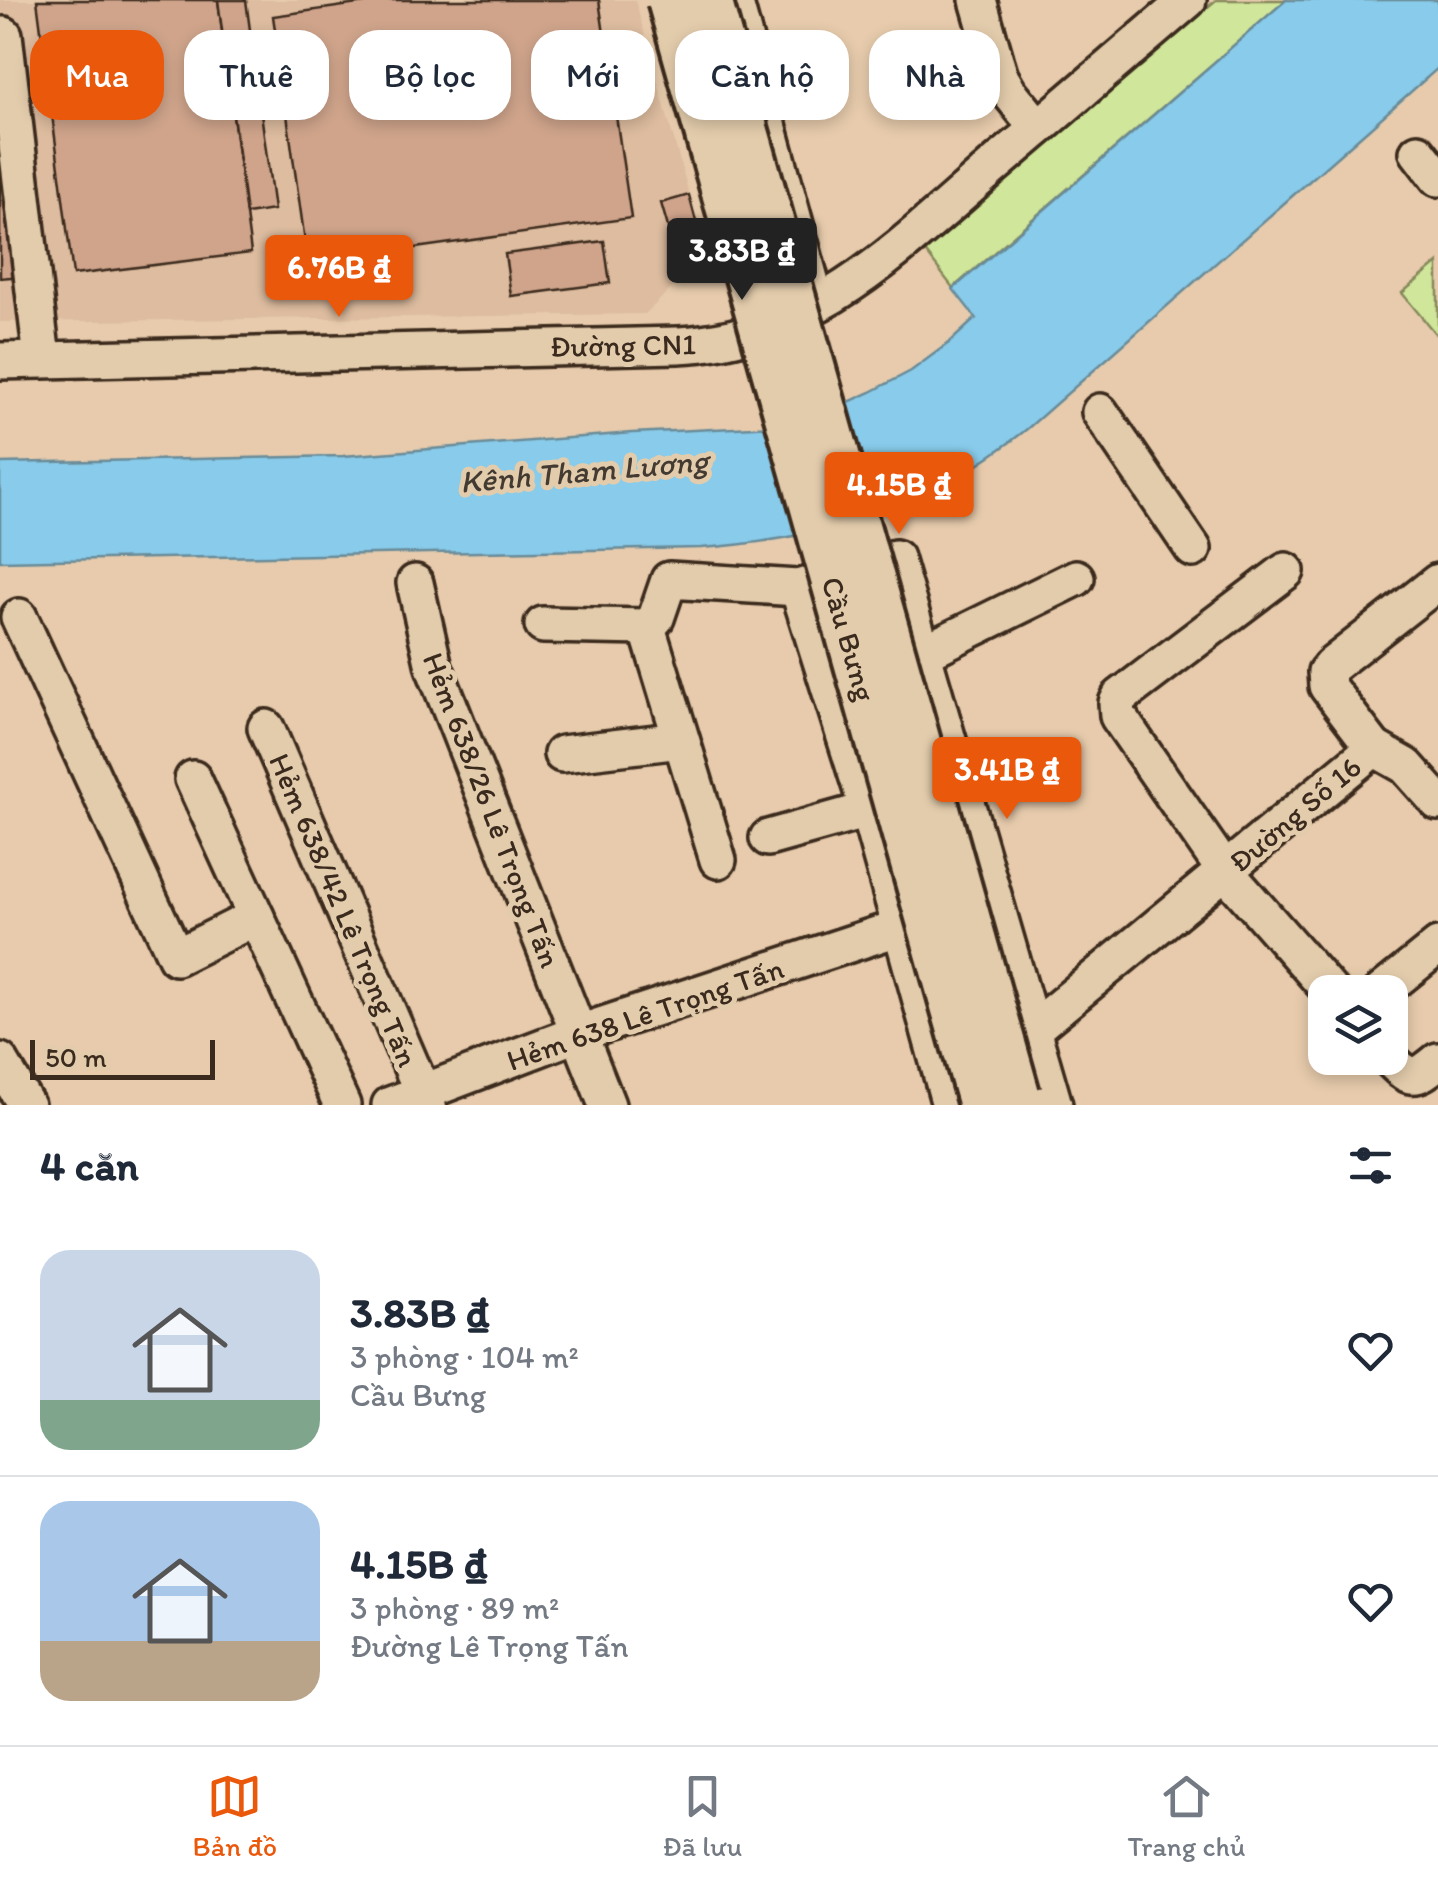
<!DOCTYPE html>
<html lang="vi">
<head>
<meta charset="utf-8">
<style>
  :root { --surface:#fff; --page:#f2f2f3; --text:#1f2937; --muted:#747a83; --line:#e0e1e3; --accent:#ea580c }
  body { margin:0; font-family:Itim,sans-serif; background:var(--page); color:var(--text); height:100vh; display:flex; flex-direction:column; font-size:38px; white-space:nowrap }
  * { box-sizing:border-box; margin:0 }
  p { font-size:32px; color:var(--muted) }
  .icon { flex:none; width:55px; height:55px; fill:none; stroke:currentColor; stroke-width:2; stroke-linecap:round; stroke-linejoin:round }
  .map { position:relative; height:1105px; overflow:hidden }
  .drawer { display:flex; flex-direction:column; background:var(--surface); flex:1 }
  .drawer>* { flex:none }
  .hud { position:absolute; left:30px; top:30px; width:1380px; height:90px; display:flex; gap:20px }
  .controls { position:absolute; left:1308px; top:975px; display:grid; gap:20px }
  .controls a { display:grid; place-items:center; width:100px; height:100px; border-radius:20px; background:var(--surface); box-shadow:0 5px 15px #0003; font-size:50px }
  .scale { position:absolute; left:30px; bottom:25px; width:185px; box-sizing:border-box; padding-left:10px; border:5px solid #3b2a1e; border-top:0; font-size:28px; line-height:35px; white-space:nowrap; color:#3b2a1e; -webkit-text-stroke:8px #e3ccac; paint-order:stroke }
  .price { position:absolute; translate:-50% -85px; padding:0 22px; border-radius:10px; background:var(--accent); color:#fff; font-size:32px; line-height:65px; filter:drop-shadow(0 2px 5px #0008) }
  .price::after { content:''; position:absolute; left:50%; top:60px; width:30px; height:22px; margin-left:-15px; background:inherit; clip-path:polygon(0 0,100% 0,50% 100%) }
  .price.on { background:#222; color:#fff }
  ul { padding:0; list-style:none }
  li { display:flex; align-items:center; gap:30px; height:250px; padding:0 40px }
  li+li { border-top:2px solid var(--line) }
  li span { display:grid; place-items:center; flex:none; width:280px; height:200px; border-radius:30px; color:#555 }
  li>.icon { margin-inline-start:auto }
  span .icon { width:120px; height:120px; fill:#fffc; stroke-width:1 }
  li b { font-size:42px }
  h2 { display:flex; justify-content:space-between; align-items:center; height:120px; padding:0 40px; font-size:42px }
  .pill { padding:0 35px; border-radius:30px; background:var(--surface); box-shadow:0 5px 15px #0003; font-size:35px; line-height:90px }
  .pill.on { background:var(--accent); color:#fff }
  .tab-bar { display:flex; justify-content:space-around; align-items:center; height:140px; border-top:2px solid var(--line); background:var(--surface); font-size:28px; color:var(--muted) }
  .tab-bar a { display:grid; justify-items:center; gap:5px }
  .tab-bar .on { color:var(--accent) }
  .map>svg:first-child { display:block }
  .built { fill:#ddbc9f }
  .green { fill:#d0e69a; stroke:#86885c; stroke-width:2.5 }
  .water { fill:#88cbea; stroke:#698b98; stroke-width:2.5 }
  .building { fill:#cfa48b; stroke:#3b2a1e; stroke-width:2.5 }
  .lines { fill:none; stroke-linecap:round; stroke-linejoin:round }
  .minor-casing { stroke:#3b2a1e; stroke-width:42 }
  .minor { stroke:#e3ccac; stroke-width:35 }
  .major-bridge-casing { stroke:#3b2a1e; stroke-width:50; stroke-linecap:butt }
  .major-bridge { stroke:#e3ccac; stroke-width:42 }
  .labels { text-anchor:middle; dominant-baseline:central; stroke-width:10; stroke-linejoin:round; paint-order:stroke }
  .street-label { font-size:30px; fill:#3b2a1e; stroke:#e3ccac }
  .water-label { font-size:32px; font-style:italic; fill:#433a32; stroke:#e3ccac }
</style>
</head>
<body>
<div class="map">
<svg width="1438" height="1105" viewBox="0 0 1438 1105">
  <rect width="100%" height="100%" fill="#e7cbac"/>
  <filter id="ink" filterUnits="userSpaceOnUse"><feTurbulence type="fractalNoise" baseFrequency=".01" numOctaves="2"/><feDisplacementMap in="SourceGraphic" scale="20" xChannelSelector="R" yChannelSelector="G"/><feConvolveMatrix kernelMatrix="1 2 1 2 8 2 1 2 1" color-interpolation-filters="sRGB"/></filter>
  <g filter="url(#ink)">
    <!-- built -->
    <path class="built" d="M0 0H635L706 255 645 314 0 322Z"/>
    <!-- green -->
    <g class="green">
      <path d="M1216 0H1286L953 288 924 250Z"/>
      <path d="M1438 263V337L1402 293Z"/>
    </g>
    <!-- water -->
    <path class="water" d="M1286 0H1438V68L1027 429C928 508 827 539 701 548L0 561V463L343 456 632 433 798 425 871 392 911 371 950 342 976 318 953 289Z"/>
    <!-- building -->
    <g class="building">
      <path d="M37 0H218L251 253 73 275Z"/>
      <path d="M218 0H246L274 210 246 214Z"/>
      <path d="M386 0H599L631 218 308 263 273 16Z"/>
      <path d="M0 97 22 276 0 278Z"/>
      <path d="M689 195 702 244 675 251 661 203Z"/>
      <path d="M604 241 610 283 511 296 505 254Z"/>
    </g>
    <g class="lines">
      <defs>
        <g id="minor">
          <path d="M734 0 814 294"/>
          <path d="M978 0 1000 77 1009 92 1038 128"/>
          <path d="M4 35 42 359"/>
          <path d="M1418 152 1438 178"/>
          <path d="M0 361 678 345C811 340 901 246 996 164 1060 109 1124 55 1188 0"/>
          <path d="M1100 412 1193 549"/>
          <path d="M1286 571 1120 697 1117 703 1118 716 1225 871 1331 992"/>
          <path d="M415 583 434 667 607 1105"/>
          <path d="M798 588 868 810 950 1105"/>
          <path d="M19 617 176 957 256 917"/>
          <path d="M543 625 647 627 656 618 669 580 798 588 895 558 1054 1105"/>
          <path d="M647 627 718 860"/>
          <path d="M923 653 1076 578"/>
          <path d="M266 728 428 1105"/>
          <path d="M1374 748 1406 766 1438 802"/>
          <path d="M562 754 681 740"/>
          <path d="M193 779 342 1105"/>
          <path d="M768 838 868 810"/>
          <path d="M1381 992 1438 946"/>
          <path d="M1033 1029 1374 748 1327 686 1326 672 1331 666 1438 582"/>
          <path d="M1389 1058C1410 1080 1414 1081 1438 1061"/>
          <path d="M0 1061 26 1105"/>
          <path d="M390 1105 579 1033 901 927"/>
        </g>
      </defs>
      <!-- minor casing -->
      <use href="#minor" class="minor-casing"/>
      <!-- minor -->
      <use href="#minor" class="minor"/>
      <defs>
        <g id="major-bridge">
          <path d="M669 0 980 1105"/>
          <path d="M710 0 1018 1094"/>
        </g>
      </defs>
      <!-- major-bridge casing -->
      <use href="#major-bridge" class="major-bridge-casing"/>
      <!-- major-bridge -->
      <use href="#major-bridge" class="major-bridge"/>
    </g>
  </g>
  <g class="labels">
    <!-- street labels -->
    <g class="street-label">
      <text transform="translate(623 345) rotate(-1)">Đường CN1</text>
      <text transform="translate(849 639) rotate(74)">Cầu Bưng</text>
      <text transform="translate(492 810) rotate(69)">Hẻm 638/26 Lê Trọng Tấn</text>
      <text transform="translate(1295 814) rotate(-40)">Đường Số 16</text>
      <text transform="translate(344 910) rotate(67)">Hẻm 638/42 Lê Trọng Tấn</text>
      <text transform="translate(645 1014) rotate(-19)">Hẻm 638 Lê Trọng Tấn</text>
    </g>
    <!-- water labels -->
    <g class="water-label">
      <text transform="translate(584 471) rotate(-5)">Kênh Tham Lương</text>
    </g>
  </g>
</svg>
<div class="controls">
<a><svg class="icon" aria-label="layers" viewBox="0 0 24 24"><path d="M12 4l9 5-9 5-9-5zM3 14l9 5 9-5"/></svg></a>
</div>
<div class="scale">50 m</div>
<b class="price on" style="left:742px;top:303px">3.83B ₫</b>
<b class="price" style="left:339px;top:320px">6.76B ₫</b>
<b class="price" style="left:899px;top:537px">4.15B ₫</b>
<b class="price" style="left:1007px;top:822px">3.41B ₫</b>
<div class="hud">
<a class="pill on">Mua</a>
<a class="pill">Thuê</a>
<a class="pill">Bộ lọc</a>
<a class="pill">Mới</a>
<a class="pill">Căn hộ</a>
<a class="pill">Nhà</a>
</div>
</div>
<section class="drawer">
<h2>4 căn<svg class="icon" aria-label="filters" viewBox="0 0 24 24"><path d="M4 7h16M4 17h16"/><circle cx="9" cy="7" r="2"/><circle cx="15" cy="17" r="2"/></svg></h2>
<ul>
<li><span style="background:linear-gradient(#c9d6e8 75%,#7fa58c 0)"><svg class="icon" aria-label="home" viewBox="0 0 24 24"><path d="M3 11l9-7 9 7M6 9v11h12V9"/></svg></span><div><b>3.83B ₫</b><p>3 phòng · 104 m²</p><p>Cầu Bưng</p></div><svg class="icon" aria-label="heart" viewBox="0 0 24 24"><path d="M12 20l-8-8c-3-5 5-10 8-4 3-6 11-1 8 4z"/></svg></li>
<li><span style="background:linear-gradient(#a9c7e8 70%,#b9a48a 0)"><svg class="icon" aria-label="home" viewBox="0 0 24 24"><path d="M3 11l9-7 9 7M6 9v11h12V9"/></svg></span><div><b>4.15B ₫</b><p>3 phòng · 89 m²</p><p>Đường Lê Trọng Tấn</p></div><svg class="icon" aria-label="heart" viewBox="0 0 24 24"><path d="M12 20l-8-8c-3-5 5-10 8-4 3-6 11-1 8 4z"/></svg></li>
</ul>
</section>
<nav class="tab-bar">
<a class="on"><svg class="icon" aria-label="map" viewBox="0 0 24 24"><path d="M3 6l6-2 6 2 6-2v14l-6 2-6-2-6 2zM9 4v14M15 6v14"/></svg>Bản đồ</a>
<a><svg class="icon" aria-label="saved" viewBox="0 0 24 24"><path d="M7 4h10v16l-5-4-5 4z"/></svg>Đã lưu</a>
<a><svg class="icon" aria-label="home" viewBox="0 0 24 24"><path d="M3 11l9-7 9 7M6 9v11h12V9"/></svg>Trang chủ</a>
</nav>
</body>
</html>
